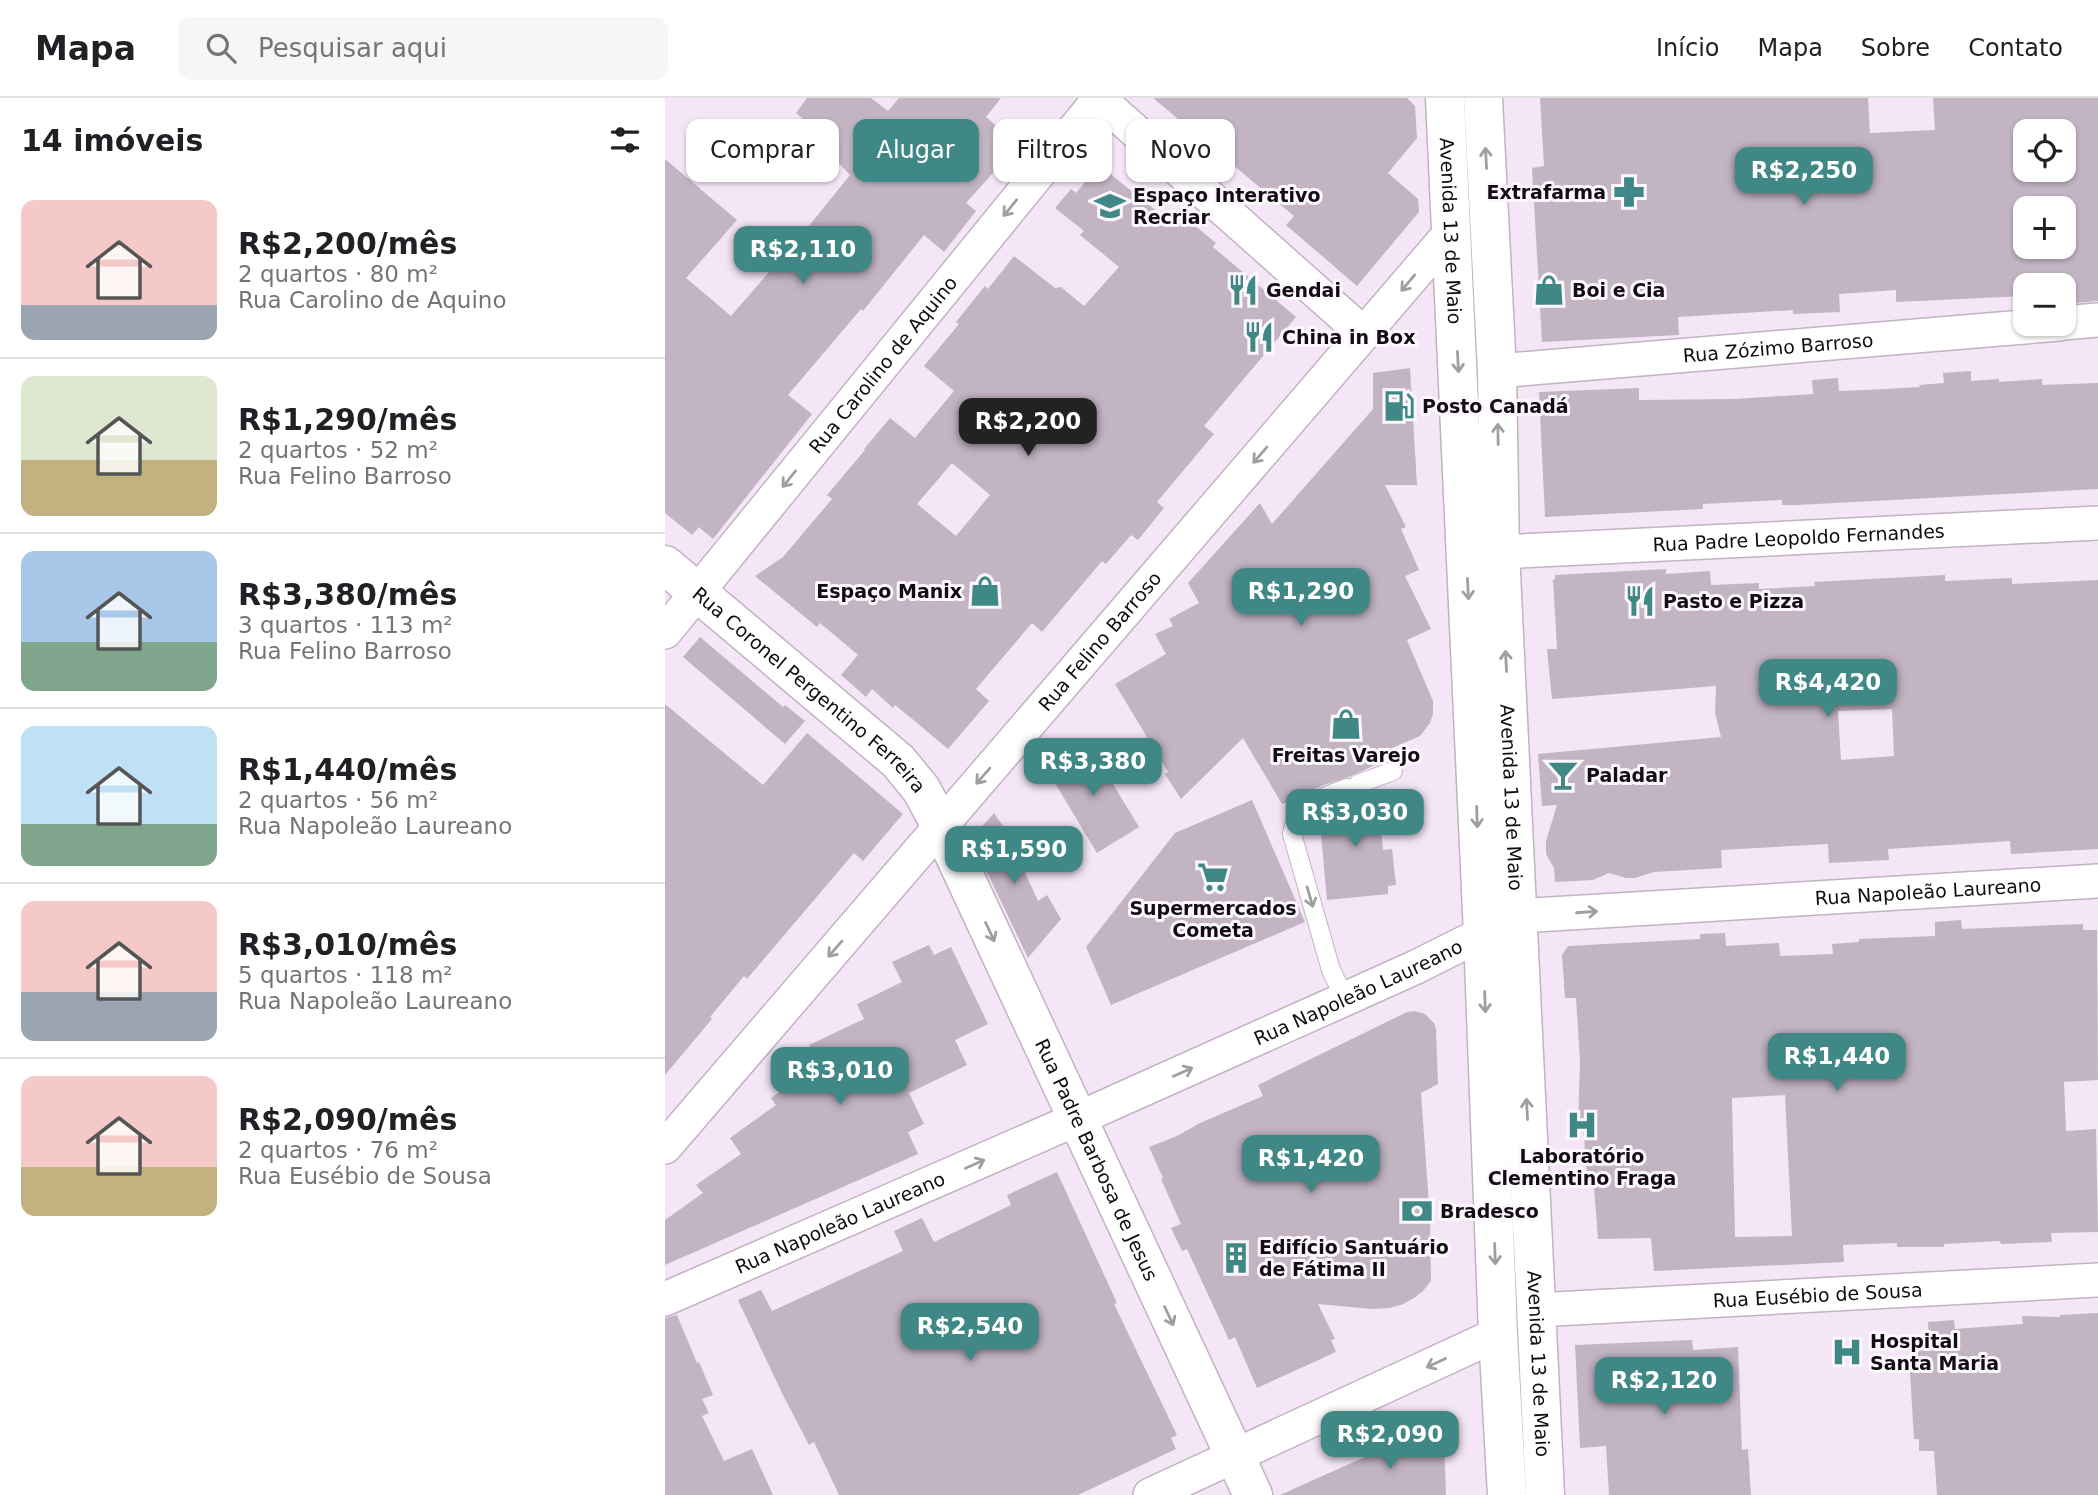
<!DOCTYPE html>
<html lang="pt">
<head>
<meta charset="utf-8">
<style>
  :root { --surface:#fff; --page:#f6f6f6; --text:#202124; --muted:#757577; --line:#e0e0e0; --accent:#408886 }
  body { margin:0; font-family:"DejaVu Sans",sans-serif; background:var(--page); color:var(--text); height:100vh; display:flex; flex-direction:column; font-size:26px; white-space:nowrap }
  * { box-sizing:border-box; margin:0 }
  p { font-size:23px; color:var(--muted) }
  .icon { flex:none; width:38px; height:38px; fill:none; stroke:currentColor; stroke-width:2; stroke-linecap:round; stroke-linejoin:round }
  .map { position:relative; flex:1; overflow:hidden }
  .drawer { display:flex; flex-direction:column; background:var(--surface); width:665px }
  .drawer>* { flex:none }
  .guide { position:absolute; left:21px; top:21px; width:665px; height:63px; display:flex; gap:14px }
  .fabs { position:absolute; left:1348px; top:21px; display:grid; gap:14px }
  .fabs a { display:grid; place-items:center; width:63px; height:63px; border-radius:14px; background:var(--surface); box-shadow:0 2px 5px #0004; font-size:35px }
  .price { position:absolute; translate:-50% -60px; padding:0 16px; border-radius:14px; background:var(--accent); color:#fff; font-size:23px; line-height:46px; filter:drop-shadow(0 2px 4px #0008) }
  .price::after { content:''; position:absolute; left:50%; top:42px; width:21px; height:16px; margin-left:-10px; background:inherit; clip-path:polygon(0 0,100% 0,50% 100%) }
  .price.active { background:#222; color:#fff }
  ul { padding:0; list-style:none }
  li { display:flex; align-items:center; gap:21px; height:175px; padding:0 21px }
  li+li { border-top:2px solid var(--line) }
  li span { display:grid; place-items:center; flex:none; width:196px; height:140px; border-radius:14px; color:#555 }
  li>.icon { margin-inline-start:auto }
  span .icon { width:84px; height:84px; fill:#fffc; stroke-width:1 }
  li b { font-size:30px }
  h2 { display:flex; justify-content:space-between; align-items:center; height:84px; padding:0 21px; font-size:30px }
  .pill { padding:0 24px; border-radius:14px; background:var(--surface); box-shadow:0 2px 5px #0004; font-size:24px; line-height:63px }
  .pill.active { background:var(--accent); color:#fff }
  header { display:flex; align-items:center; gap:42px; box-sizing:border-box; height:98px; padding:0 35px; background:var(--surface); border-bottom:2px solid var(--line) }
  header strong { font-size:33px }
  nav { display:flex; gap:38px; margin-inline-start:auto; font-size:24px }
  .search { width:490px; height:63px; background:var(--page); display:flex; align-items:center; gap:18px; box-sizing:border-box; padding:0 24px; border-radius:14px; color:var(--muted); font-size:26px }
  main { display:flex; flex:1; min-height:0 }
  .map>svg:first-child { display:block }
  .building { fill:#c2b4c3; fill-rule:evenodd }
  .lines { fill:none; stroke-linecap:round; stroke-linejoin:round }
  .lane-casing { stroke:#c1b3c2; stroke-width:20 }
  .street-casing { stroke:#c1b3c2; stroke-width:36 }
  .secondary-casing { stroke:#c1b3c2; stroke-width:41 }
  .primary-casing { stroke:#c1b3c2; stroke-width:41 }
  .lane { stroke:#fff; stroke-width:18 }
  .street { stroke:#fff; stroke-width:33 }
  .secondary { stroke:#fff; stroke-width:38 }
  .primary { stroke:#fff; stroke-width:38 }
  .oneway { stroke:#a09ea0 }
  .labels { text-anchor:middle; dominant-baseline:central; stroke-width:6; stroke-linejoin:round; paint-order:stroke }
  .poi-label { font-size:19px; font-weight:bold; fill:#120d12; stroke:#fcf7fd; text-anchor:start }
  .street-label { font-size:19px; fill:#120d12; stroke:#fcf7fd }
</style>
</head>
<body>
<header>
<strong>Mapa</strong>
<div class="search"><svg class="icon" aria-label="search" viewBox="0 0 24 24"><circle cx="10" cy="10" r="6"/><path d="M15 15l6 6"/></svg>Pesquisar aqui</div>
<nav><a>Início</a><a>Mapa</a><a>Sobre</a><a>Contato</a></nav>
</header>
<main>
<section class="drawer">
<h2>14 imóveis<svg class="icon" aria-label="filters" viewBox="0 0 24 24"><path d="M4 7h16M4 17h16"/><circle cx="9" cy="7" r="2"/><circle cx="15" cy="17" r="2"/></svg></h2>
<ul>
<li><span style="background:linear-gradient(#f6c9c9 75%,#9aa5b1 0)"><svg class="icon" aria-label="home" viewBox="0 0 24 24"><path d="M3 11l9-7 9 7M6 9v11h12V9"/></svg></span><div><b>R$2,200/mês</b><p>2 quartos · 80 m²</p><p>Rua Carolino de Aquino</p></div></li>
<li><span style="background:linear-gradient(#dfe7d0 60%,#c2b280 0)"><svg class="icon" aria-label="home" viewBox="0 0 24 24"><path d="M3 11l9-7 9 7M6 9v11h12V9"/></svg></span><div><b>R$1,290/mês</b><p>2 quartos · 52 m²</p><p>Rua Felino Barroso</p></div></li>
<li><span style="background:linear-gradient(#a9c7e8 65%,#7fa58c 0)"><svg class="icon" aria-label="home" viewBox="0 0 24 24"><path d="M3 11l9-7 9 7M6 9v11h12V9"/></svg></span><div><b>R$3,380/mês</b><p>3 quartos · 113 m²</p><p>Rua Felino Barroso</p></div></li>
<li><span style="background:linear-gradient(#bfe0f5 70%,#7fa58c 0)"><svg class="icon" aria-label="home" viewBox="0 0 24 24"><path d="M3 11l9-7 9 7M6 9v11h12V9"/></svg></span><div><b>R$1,440/mês</b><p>2 quartos · 56 m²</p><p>Rua Napoleão Laureano</p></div></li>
<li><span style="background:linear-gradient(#f6c9c9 65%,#9aa5b1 0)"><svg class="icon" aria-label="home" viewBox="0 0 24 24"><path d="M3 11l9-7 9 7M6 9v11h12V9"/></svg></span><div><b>R$3,010/mês</b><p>5 quartos · 118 m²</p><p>Rua Napoleão Laureano</p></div></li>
<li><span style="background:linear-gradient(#f6c9c9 65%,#c2b280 0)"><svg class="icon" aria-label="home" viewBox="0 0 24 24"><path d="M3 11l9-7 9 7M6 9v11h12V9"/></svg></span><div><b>R$2,090/mês</b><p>2 quartos · 76 m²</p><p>Rua Eusébio de Sousa</p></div></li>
</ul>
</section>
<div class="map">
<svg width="1433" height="1397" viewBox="0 0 1433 1397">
  <rect width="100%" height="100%" fill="#f4e6f6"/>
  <!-- building -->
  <g class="building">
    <path d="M142 0H206L223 13 234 0H336L321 19 353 47 301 105 311 113 279 154 259 137 198 213 196 211 123 297 147 316 48 441 34 429 27 437 0 415V61L72 122 21 180 66 218 118 158 119 159 185 77 167 58 144 39 150 31 131 15Z"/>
    <path d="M488 0H742L750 8 752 40 723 75 753 101 754 114 692 188 621 127 629 118Z"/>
    <path d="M875 0H1203L1205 35 1270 32 1268 0H1433V203L1398 206V187H1360V198L1231 204V192L1174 196 1175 214 1128 216V212L1013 219 1014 237 877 244 867 70 879 68ZM1360 33H1398V72H1360ZM1360 110H1398V149H1360Z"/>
    <path d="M434 67 503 122 512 113 551 145 548 149 631 219 539 328 549 336 492 404 499 410 473 442 466 437 441 466 437 463 377 534 367 525 311 591 324 603 283 651 251 624 230 607 228 610 207 591 201 599 176 577 193 557 155 525 152 529 90 478 118 459 167 401 162 397 200 352 199 351 225 320 250 340 289 293 259 268 294 226 291 224 320 188 323 191 349 158 390 190 396 189 419 208 454 169 415 137 419 133 390 110 406 91 411 95ZM287 365 325 397 291 438 252 406Z"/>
    <path d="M745 270 752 387H720L741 429 736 431 754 472 740 478 766 531 742 542 768 603V616L765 625 755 638 725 651 727 657 710 665V667L684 679 658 687 617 706 578 640 516 701 500 676 503 674 450 586 501 556 490 536 508 528 504 521 534 505 523 485 595 405 607 426 708 311V275Z"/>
    <path d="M1306 273V283L1334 281V284L1377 281V287L1433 285V391L1133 407H1117V402L1038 406V411L880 419 874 294 974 290V302L1070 301 1148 296 1147 282 1173 280 1174 293 1201 292 1255 289 1254 287 1279 285 1278 275Z"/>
    <path d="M1001 471V476L1045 473 1046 487 1094 485V491L1150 488 1149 484 1280 477V483L1347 480V486L1433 482V751L1346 756 1345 743 1223 751 1224 762 1164 765 1163 746 1056 752 1057 770 989 774 970 780H961L944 775 928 782 890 784 889 770 881 756V743L892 707 877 708 873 656 1056 639 1050 615 1051 588 887 601 882 551H892L888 482 890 481V477ZM1227 611 1229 658 1176 662 1173 613Z"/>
    <path d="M35 539 118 609 120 607 140 623 120 646 18 559Z"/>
    <path d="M0 606 98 687 142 635 238 716 198 763 189 755 82 881 79 878 45 919 47 921 0 977Z"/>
    <path d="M423 645 474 729 432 755 382 672Z"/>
    <path d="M712 691 718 752 727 751 731 787 723 788V796L662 802 654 715 691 697Z"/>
    <path d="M587 702 640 824 446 907 421 849 510 735Z"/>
    <path d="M329 715 340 731 373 803 382 797 396 821 363 860 306 741Z"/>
    <path d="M1296 822 1297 831 1418 826V832H1432L1433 982 1399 984 1401 1033 1431 1031 1433 1134 1386 1135 1387 1144 1336 1146 1335 1143 1279 1146V1149H1232V1145L1178 1147 1179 1164 989 1173 986 1140 933 1141 929 1089H923L918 1027 913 1028 915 963 911 900H900L897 857 903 848 1035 841V836L1060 835 1061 848 1114 845 1115 858 1168 856 1167 846 1194 844V841L1270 838V824ZM1120 997 1127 1138 1070 1139 1067 1000Z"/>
    <path d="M264 847 269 857 286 849 323 926 290 942 302 967 244 995 259 1026 243 1034 253 1056 0 1167V1122L38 1095 31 1087 76 1056 65 1040 111 1007 106 1000 153 966 144 947 199 921 192 906 237 884 227 864Z"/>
    <path d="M742 914 750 913 760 916 769 925 771 931 773 986 756 995 765 1120 766 1183 758 1193 749 1200 736 1207 724 1210 707 1211 653 1206 670 1241 666 1242 671 1254 592 1290 570 1239 564 1242 522 1151 517 1153 506 1130 516 1126 496 1081 498 1080 484 1049 512 1038 535 1025 598 998 593 987Z"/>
    <path d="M392 1074 452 1205 449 1206 512 1337 506 1340 511 1351 413 1397H174L149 1344 144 1347 118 1297 73 1202 96 1192 107 1213 238 1153 229 1133 257 1120 269 1144 346 1107 342 1097Z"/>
    <path d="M1433 1215V1397H1272L1269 1353H1254V1341H1249L1243 1242 1264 1241 1263 1224 1289 1222 1290 1231 1358 1226 1357 1218 1395 1219V1217Z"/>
    <path d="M12 1217 32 1265 34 1264 48 1297 37 1301 44 1315 37 1318 59 1363 87 1351 108 1397H0V1220Z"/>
    <path d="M1027 1242 1028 1252 1073 1249 1077 1352 1083 1351 1086 1397H944L941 1348 915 1350 910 1247Z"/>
    <path d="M778 1324 781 1397H615Z"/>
  </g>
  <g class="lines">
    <defs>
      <g id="lane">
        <path d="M693 686 728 673"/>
        <path d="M680 901 666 872 627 736C628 730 630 724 632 719 640 705 668 695 682 690"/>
      </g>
      <g id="street">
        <path d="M433 0 699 236"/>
        <path d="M1398 225 1433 222"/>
        <path id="s1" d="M832 273 1394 226"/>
        <path id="s2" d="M835 454 1433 425"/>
        <path id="s3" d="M0 534 435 0"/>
        <path id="s4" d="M0 1049 787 133"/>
        <path id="s5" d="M0 1201 412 1021 680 901 751 869 853 818 1433 783"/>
        <path id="s6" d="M871 1212 1433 1182"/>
        <path d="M485 1397 833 1236"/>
      </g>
      <g id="secondary">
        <path id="s7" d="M0 467 233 663 256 691 276 728 588 1397"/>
      </g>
      <g id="primary">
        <path id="s8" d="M780 0 818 836 833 1236 842 1397"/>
        <path id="s9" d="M818 0 832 273 835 454 880 1397"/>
      </g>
    </defs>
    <!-- lane casing -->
    <use href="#lane" class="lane-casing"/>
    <!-- street casing -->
    <use href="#street" class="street-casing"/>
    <!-- secondary casing -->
    <use href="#secondary" class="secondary-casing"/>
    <!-- primary casing -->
    <use href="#primary" class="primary-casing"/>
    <!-- lane -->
    <use href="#lane" class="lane"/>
    <!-- street -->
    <use href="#street" class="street"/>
    <!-- secondary -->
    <use href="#secondary" class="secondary"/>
    <!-- primary -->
    <use href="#primary" class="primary"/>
  </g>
  <!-- one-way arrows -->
  <defs><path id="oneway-shaft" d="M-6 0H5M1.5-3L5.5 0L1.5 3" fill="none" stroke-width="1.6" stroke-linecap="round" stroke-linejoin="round" transform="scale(1.75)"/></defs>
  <g class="oneway">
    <use href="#oneway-shaft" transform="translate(821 60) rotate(-93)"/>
    <use href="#oneway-shaft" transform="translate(345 110) rotate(129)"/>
    <use href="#oneway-shaft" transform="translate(743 185) rotate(130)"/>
    <use href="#oneway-shaft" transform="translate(793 264) rotate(87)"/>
    <use href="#oneway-shaft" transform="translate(833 336) rotate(-91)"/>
    <use href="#oneway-shaft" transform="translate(595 357) rotate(131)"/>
    <use href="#oneway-shaft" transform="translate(124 381) rotate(129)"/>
    <use href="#oneway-shaft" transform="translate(803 491) rotate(87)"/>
    <use href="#oneway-shaft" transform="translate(841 563) rotate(-93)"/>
    <use href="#oneway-shaft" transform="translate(318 678) rotate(131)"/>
    <use href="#oneway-shaft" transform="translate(812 719) rotate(88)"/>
    <use href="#oneway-shaft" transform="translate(645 799) rotate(74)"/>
    <use href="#oneway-shaft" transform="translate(922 814) rotate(-4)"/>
    <use href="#oneway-shaft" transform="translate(325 834) rotate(65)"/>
    <use href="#oneway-shaft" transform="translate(170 851) rotate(131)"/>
    <use href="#oneway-shaft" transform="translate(820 904) rotate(88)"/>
    <use href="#oneway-shaft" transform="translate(518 974) rotate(-24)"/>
    <use href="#oneway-shaft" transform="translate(862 1011) rotate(-93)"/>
    <use href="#oneway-shaft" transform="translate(310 1066) rotate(-24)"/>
    <use href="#oneway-shaft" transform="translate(830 1156) rotate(88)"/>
    <use href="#oneway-shaft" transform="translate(504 1218) rotate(65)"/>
    <use href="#oneway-shaft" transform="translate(771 1265) rotate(155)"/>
  </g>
  <!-- icons -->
  <defs>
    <symbol id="pharmacy-bare" viewBox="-9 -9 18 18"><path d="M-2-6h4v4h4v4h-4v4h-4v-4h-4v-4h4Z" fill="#408886" stroke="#fcf7fd" stroke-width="2.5" paint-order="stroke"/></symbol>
    <symbol id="school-bare" viewBox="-9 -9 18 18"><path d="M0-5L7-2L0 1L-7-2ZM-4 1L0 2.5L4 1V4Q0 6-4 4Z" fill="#408886" stroke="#fcf7fd" stroke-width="2.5" paint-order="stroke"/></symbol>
    <symbol id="restaurant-bare" viewBox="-9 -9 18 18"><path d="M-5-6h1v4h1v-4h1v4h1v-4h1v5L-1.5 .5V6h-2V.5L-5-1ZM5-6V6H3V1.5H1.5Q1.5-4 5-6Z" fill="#408886" stroke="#fcf7fd" stroke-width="2.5" paint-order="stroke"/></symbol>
    <symbol id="shop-bare" viewBox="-9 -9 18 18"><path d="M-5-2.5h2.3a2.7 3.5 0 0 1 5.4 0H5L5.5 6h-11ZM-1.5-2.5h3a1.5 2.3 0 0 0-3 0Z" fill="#408886" stroke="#fcf7fd" stroke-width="2.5" paint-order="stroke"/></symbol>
    <symbol id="fuel-bare" viewBox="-9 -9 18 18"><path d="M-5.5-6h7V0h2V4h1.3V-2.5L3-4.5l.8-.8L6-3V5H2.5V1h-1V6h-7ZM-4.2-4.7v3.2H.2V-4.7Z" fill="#408886" stroke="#fcf7fd" stroke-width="2.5" paint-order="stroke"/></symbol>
    <symbol id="bar-bare" viewBox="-9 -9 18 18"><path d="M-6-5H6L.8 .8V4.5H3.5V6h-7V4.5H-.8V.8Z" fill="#408886" stroke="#fcf7fd" stroke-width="2.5" paint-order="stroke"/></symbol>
    <symbol id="supermarket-bare" viewBox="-9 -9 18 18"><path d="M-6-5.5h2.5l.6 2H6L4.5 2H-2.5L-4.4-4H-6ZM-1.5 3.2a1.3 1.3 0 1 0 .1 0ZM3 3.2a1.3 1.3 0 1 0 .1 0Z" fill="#408886" stroke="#fcf7fd" stroke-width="2.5" paint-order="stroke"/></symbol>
    <symbol id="hospital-bare" viewBox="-9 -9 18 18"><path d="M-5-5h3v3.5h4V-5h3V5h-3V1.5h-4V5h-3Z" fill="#408886" stroke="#fcf7fd" stroke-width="2.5" paint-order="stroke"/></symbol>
    <symbol id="bank-bare" viewBox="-9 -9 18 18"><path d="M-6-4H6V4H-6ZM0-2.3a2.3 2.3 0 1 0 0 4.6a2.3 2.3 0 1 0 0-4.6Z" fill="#408886" stroke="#fcf7fd" stroke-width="2.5" paint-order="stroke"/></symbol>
    <symbol id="building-bare" viewBox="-9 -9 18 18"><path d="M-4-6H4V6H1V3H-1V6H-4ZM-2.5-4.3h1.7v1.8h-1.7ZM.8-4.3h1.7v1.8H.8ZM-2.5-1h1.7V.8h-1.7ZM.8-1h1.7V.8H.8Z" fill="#408886" stroke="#fcf7fd" stroke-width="2.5" paint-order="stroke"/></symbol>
  </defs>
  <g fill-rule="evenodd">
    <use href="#pharmacy-bare" x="942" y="72" width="44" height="44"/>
    <use href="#school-bare" x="423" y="86" width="44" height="44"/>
    <use href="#restaurant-bare" x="556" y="170" width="44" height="44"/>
    <use href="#shop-bare" x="862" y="170" width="44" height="44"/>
    <use href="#restaurant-bare" x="572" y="217" width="44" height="44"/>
    <use href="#fuel-bare" x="712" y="286" width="44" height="44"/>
    <use href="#shop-bare" x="298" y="471" width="44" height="44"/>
    <use href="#restaurant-bare" x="953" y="481" width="44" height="44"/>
    <use href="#shop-bare" x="659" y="604" width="44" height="44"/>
    <use href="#bar-bare" x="876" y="655" width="44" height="44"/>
    <use href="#supermarket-bare" x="526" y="757" width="44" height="44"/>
    <use href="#hospital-bare" x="895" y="1005" width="44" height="44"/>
    <use href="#bank-bare" x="730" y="1091" width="44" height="44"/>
    <use href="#building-bare" x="549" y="1138" width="44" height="44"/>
    <use href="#hospital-bare" x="1160" y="1232" width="44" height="44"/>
  </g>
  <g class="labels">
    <!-- poi labels -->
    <g class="poi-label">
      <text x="941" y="94" text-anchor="end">Extrafarma</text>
      <text x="468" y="97">Espaço Interativo<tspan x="468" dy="22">Recriar</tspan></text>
      <text x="601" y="192">Gendai</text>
      <text x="907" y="192">Boi e Cia</text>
      <text x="617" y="239">China in Box</text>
      <text x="757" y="308">Posto Canadá</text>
      <text x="297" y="493" text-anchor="end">Espaço Manix</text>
      <text x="998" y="503">Pasto e Pizza</text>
      <text x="681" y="657" text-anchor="middle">Freitas Varejo</text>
      <text x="921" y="677">Paladar</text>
      <text x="548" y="810" text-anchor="middle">Supermercados<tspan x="548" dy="22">Cometa</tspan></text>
      <text x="917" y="1058" text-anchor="middle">Laboratório<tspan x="917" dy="22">Clementino Fraga</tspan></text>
      <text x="775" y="1113">Bradesco</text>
      <text x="594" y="1149">Edifício Santuário<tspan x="594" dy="22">de Fátima II</tspan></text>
      <text x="1205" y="1243">Hospital<tspan x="1205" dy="22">Santa Maria</tspan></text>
    </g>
    <!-- street labels -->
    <g class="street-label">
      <text stroke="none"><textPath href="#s8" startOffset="133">Avenida 13 de Maio</textPath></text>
      <text stroke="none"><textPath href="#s1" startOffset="282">Rua Zózimo Barroso</textPath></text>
      <text stroke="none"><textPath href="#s3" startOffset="345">Rua Carolino de Aquino</textPath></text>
      <text stroke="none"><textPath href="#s2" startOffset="299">Rua Padre Leopoldo Fernandes</textPath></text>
      <text stroke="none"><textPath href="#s4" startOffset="667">Rua Felino Barroso</textPath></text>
      <text stroke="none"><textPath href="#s7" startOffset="191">Rua Coronel Pergentino Ferreira</textPath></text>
      <text stroke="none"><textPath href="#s9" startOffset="700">Avenida 13 de Maio</textPath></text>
      <text stroke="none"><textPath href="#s5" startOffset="1346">Rua Napoleão Laureano</textPath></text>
      <text stroke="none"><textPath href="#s5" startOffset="758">Rua Napoleão Laureano</textPath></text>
      <text stroke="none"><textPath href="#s7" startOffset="751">Rua Padre Barbosa de Jesus</textPath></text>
      <text stroke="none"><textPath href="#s5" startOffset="191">Rua Napoleão Laureano</textPath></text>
      <text stroke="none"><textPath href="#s6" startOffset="282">Rua Eusébio de Sousa</textPath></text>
      <text stroke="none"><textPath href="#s9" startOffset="1267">Avenida 13 de Maio</textPath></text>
    </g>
  </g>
</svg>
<div class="fabs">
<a><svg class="icon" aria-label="locate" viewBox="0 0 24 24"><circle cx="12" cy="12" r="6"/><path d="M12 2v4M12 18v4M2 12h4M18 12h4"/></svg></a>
<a>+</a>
<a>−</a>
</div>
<b class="price" style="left:1139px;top:109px">R$2,250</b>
<b class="price" style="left:138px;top:188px">R$2,110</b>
<b class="price active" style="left:363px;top:360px">R$2,200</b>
<b class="price" style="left:636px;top:530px">R$1,290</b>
<b class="price" style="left:1163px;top:621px">R$4,420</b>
<b class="price" style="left:428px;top:700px">R$3,380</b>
<b class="price" style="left:690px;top:751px">R$3,030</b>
<b class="price" style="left:349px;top:788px">R$1,590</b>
<b class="price" style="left:1172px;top:995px">R$1,440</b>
<b class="price" style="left:175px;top:1009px">R$3,010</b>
<b class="price" style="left:646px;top:1097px">R$1,420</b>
<b class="price" style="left:305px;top:1265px">R$2,540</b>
<b class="price" style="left:999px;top:1319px">R$2,120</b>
<b class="price" style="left:725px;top:1373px">R$2,090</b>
<div class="guide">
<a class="pill">Comprar</a>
<a class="pill active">Alugar</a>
<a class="pill">Filtros</a>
<a class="pill">Novo</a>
</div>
</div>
</main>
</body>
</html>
